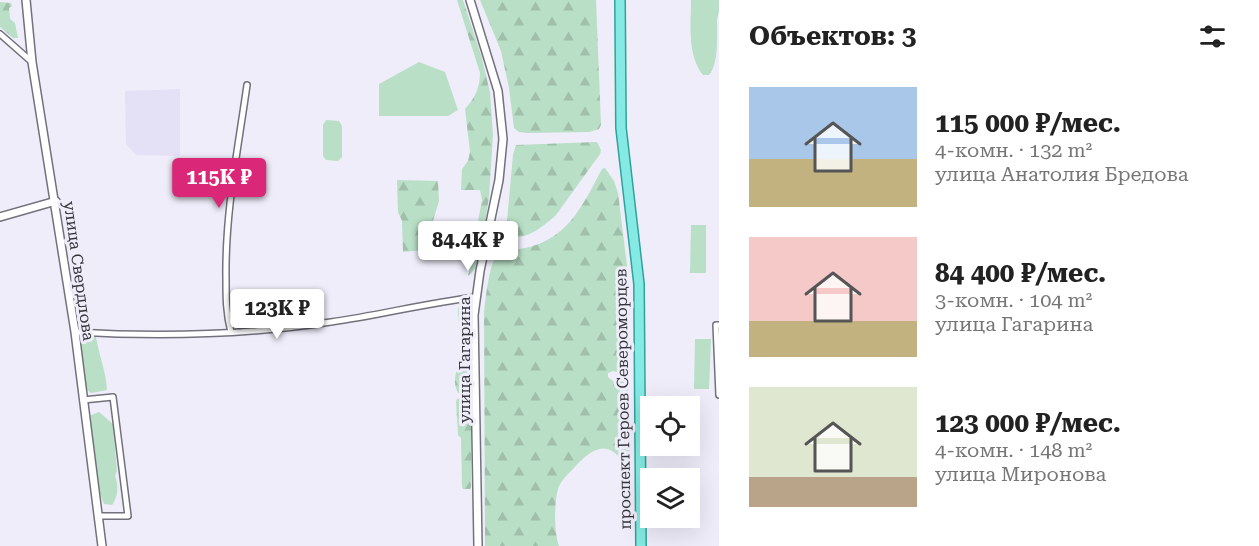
<!DOCTYPE html>
<html lang="ru">
<head>
<meta charset="utf-8">
<style>
  :root { --surface:#fff; --page:#f6f6f6; --text:#222; --muted:#767676; --accent:#db2777 }
  body { margin:0; font-family:"Roboto Serif",serif; background:var(--page); color:var(--text); height:100vh; display:flex; flex-direction:column; font-size:22px; white-space:nowrap }
  * { box-sizing:border-box; margin:0 }
  p { font-size:20px; color:var(--muted) }
  .icon { flex:none; width:33px; height:33px; fill:none; stroke:currentColor; stroke-width:2; stroke-linecap:round; stroke-linejoin:round }
  .map { position:relative; flex:1; overflow:hidden }
  .panel { display:flex; flex-direction:column; background:var(--surface); width:540px }
  .panel>* { flex:none }
  .controls { position:absolute; left:640px; top:396px; display:grid; gap:12px }
  .controls a { display:grid; place-items:center; width:60px; height:60px; border-radius:0px; background:var(--surface); box-shadow:0 6px 24px #0002; font-size:30px }
  .price { position:absolute; translate:-50% -51px; padding:0 14px; border-radius:6px; background:#fff; color:#222; font-size:20px; line-height:39px; filter:drop-shadow(0 2px 3px #0008) }
  .price::after { content:''; position:absolute; left:50%; top:36px; width:18px; height:14px; margin-left:-9px; background:inherit; clip-path:polygon(0 0,100% 0,50% 100%) }
  .price.selected { background:var(--accent); color:#fff }
  ul { padding:0; list-style:none }
  li { display:flex; align-items:center; gap:18px; height:150px; padding:0 30px }
  li span { display:grid; place-items:center; flex:none; width:168px; height:120px; border-radius:0px; color:#555 }
  li>.icon { margin-inline-start:auto }
  span .icon { width:72px; height:72px; fill:#fffc; stroke-width:1 }
  li b { font-size:26px }
  h2 { display:flex; justify-content:space-between; align-items:center; height:72px; padding:0 30px; font-size:26px }
  main { display:flex; flex:1; min-height:0 }
  .map>svg:first-child { display:block }
  .built { fill:#e4e1f6 }
  .grass { fill:#b9dfc6 }
  .forest { fill:url(#forest-firs) }
  .lines { fill:none; stroke-linecap:round; stroke-linejoin:round }
  .minor-casing { stroke:#72717c; stroke-width:8 }
  .tertiary-casing { stroke:#72717c; stroke-width:10 }
  .primary-casing { stroke:#33a19b; stroke-width:12 }
  .minor { stroke:#fff; stroke-width:5 }
  .tertiary { stroke:#fff; stroke-width:7 }
  .primary { stroke:#84eae3; stroke-width:9 }
  .labels { text-anchor:middle; dominant-baseline:central; stroke-width:6; stroke-linejoin:round; paint-order:stroke }
  .street-label { font-size:16px; fill:#343439; stroke:#efedfa }
</style>
</head>
<body>
<main>
<div class="map">
<svg width="719" height="546" viewBox="0 0 719 546">
  <defs>
    <pattern id="forest-firs" width="22" height="20" patternUnits="userSpaceOnUse" patternTransform="scale(1.5)"><rect width="22" height="20" fill="#b9dfc6"/><path d="M5 1l3.5 6h-7zM16 11l3.5 6h-7z" fill="#a0c0ab"/></pattern>
  </defs>
  <rect width="100%" height="100%" fill="#efedfa"/>
  <!-- built -->
  <path class="built" d="M180 89V156L136 155 126 144 125 91Z"/>
  <!-- grass -->
  <g class="grass">
    <path d="M691 0H719V12L717 19C717 35 719 64 709 75H703C687 55 691 25 691 0Z"/>
    <path d="M419 62 445 72 458 110 448 116H379V84Z"/>
    <path d="M326 120 339 121 342 126V157L338 161 326 160 323 156V125Z"/>
    <path d="M691 225H706V273H690Z"/>
    <path d="M91 335 96 337C99 355 106 371 107 390L91 393 85 388 79 344 81 336Z"/>
    <path d="M695 339H711L709 389H694Z"/>
    <path d="M99 412 113 424 117 471 115 476C119 485 118 497 112 505L104 504 99 491 89 416Z"/>
  </g>
  <!-- forest -->
  <g class="forest">
    <path d="M457 0H463L481 55 490 92 493 135 489 197 483 235 475 269 468 276 482 200 480 190H461L462 169 468 161 470 152 465 109C475 98 480 87 480 73Z"/>
    <path d="M480 0H596L601 125 599 129 589 132 527 133 519 132 514 128 509 88 501 51Z"/>
    <path d="M0 2 11 3 12 6 9 8 10 19 15 23 18 38H13L0 27Z"/>
    <path d="M597 142 601 150 600 154 556 215C545 225 526 241 511 236L507 221 513 155 516 145Z"/>
    <path d="M605 168 614 181 618 193 627 266 630 316 628 373 623 374 613 371 608 373V377L613 381 624 379 628 382 630 468 626 467C608 436 591 449 572 470 566 476 560 482 558 489 554 502 554 533 559 546H485L484 314C485 303 489 263 497 255 501 251 525 249 533 246 570 235 585 201 602 169Z"/>
    <path d="M397 180 438 181 439 201 424 250 403 252 402 221 398 212Z"/>
    <path d="M464 302 470 303V354L465 357 461 354 458 310 459 306Z"/>
    <path d="M464 361 471 362V390L467 393 459 394C452 385 455 372 460 362Z"/>
    <path d="M465 398 469 400 471 406V487L470 489H463L462 486 461 438 458 435 456 402 457 399Z"/>
  </g>
  <g class="lines">
    <defs>
      <g id="minor">
        <path d="M0 34 32 62"/>
        <path d="M719 325H716L719 395"/>
        <path d="M75 332C160 337 247 335 331 322 380 315 427 303 476 297"/>
        <path d="M231 332C226 314 226 297 226 278 225 213 238 149 247 85"/>
        <path d="M83 400 113 397 128 516H99"/>
      </g>
      <g id="tertiary">
        <path d="M26 0 32 62 75 332 102 546"/>
        <path d="M470 0 498 91 503 139 499 180 480 271 474 315 478 546"/>
        <path d="M0 217 56 201"/>
      </g>
      <path id="primary" d="M620 0 621 128 639 284 641 546"/>
    </defs>
    <!-- minor casing -->
    <use href="#minor" class="minor-casing"/>
    <!-- tertiary casing -->
    <use href="#tertiary" class="tertiary-casing"/>
    <!-- primary casing -->
    <use href="#primary" class="primary-casing"/>
    <!-- minor -->
    <use href="#minor" class="minor"/>
    <!-- tertiary -->
    <use href="#tertiary" class="tertiary"/>
    <!-- primary -->
    <use href="#primary" class="primary"/>
  </g>
  <g class="labels">
    <!-- street labels -->
    <g class="street-label">
      <text transform="translate(79 271) rotate(82)">улица Свердлова</text>
      <text transform="translate(464 360) rotate(-90)">улица Гагарина</text>
      <text transform="translate(623 399) rotate(-91)">проспект Героев Североморцев</text>
    </g>
  </g>
</svg>
<div class="controls">
<a><svg class="icon" aria-label="locate" viewBox="0 0 24 24"><circle cx="12" cy="12" r="6"/><path d="M12 2v4M12 18v4M2 12h4M18 12h4"/></svg></a>
<a><svg class="icon" aria-label="layers" viewBox="0 0 24 24"><path d="M12 4l9 5-9 5-9-5zM3 14l9 5 9-5"/></svg></a>
</div>
<b class="price selected" style="left:219px;top:209px">115K ₽</b>
<b class="price" style="left:468px;top:272px">84.4K ₽</b>
<b class="price" style="left:277px;top:340px">123K ₽</b>
</div>
<section class="panel">
<h2>Объектов: 3<svg class="icon" aria-label="filters" viewBox="0 0 24 24"><path d="M4 7h16M4 17h16"/><circle cx="9" cy="7" r="2"/><circle cx="15" cy="17" r="2"/></svg></h2>
<ul>
<li><span style="background:linear-gradient(#a9c7e8 60%,#c2b280 0)"><svg class="icon" aria-label="home" viewBox="0 0 24 24"><path d="M3 11l9-7 9 7M6 9v11h12V9"/></svg></span><div><b>115 000 ₽/мес.</b><p>4-комн. · 132 m²</p><p>улица Анатолия Бредова</p></div></li>
<li><span style="background:linear-gradient(#f6c9c9 70%,#c2b280 0)"><svg class="icon" aria-label="home" viewBox="0 0 24 24"><path d="M3 11l9-7 9 7M6 9v11h12V9"/></svg></span><div><b>84 400 ₽/мес.</b><p>3-комн. · 104 m²</p><p>улица Гагарина</p></div></li>
<li><span style="background:linear-gradient(#dfe7d0 75%,#b9a48a 0)"><svg class="icon" aria-label="home" viewBox="0 0 24 24"><path d="M3 11l9-7 9 7M6 9v11h12V9"/></svg></span><div><b>123 000 ₽/мес.</b><p>4-комн. · 148 m²</p><p>улица Миронова</p></div></li>
</ul>
</section>
</main>
</body>
</html>
